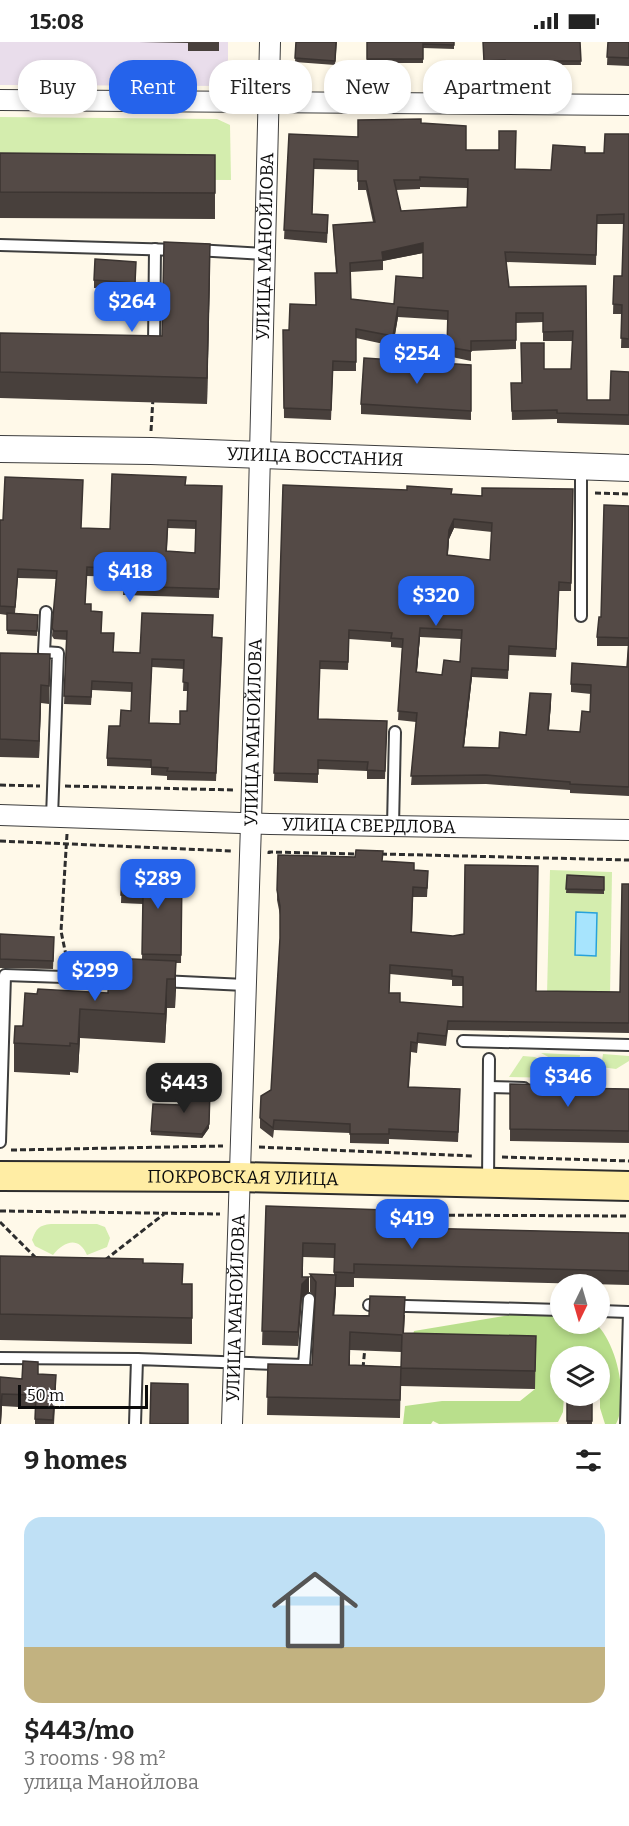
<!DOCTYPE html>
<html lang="en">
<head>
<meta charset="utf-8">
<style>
  :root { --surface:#fff; --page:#f6f6f6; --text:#222; --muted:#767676; --line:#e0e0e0; --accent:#2563eb }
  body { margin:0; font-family:Bitter,serif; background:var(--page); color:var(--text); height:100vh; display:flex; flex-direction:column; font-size:22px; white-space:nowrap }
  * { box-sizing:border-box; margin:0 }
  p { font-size:20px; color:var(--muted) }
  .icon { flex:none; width:33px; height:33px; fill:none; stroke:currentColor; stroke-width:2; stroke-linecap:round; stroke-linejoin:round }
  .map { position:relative; height:1382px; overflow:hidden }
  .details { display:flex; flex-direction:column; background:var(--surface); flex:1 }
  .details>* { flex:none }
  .hud { position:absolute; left:18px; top:18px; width:594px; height:54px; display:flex; gap:12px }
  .needle { width:39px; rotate:185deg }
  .fabs { position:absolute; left:550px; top:1232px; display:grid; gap:12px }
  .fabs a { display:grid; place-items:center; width:60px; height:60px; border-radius:50%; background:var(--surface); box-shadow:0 3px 9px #0003; font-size:30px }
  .scale { position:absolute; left:18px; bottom:15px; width:130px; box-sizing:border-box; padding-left:6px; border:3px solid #0b0b0b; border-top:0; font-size:16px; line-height:21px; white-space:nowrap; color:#0b0b0b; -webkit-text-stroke:4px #fff; paint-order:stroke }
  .price { position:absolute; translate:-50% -51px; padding:0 14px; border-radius:12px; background:var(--accent); color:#fff; font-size:20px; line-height:39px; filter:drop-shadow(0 2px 3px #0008) }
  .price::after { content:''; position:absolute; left:50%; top:36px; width:18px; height:14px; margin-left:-9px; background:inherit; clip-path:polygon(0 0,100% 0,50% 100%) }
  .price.selected { background:#222; color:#fff }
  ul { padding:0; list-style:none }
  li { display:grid; align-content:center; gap:12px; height:318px; padding:0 24px }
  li+li { border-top:2px solid var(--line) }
  li span { display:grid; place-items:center; height:186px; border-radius:18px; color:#555 }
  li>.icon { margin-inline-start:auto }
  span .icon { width:108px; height:108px; fill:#fffc; stroke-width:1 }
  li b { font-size:26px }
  h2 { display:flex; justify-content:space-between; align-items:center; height:72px; padding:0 24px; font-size:26px }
  .chip { padding:0 21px; border-radius:24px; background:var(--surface); box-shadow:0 3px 9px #0003; font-size:21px; line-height:54px }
  .chip.selected { background:var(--accent); color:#fff }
  .status { display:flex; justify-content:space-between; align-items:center; height:42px; padding:0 30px; background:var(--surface); direction:ltr }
  .status svg { height:16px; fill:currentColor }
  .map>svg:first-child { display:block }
  .industrial { fill:#e9ddeb }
  .green { fill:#d4edae }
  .forest { fill:#b9df8c }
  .water { fill:#a7e4fd; stroke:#27a2db; stroke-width:1.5 }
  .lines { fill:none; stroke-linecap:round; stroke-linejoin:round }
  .service-casing { stroke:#3e3e3e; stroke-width:14 }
  .minor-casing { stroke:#3e3e3e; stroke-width:22 }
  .tertiary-casing { stroke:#3e3e3e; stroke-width:28 }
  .secondary-casing { stroke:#2d2d2d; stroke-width:32 }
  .path { stroke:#2d2d2d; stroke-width:3; stroke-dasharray:6 3; stroke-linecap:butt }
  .service { stroke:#fff; stroke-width:10 }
  .minor { stroke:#fff; stroke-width:20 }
  .tertiary { stroke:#fff; stroke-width:26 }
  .secondary { stroke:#ffeda4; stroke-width:28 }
  .wall { fill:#48403c; fill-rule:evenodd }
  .shaded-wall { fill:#3b3431 }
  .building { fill:#544a46; stroke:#3b3431; stroke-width:1.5; fill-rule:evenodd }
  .labels { text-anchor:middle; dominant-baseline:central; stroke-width:6; stroke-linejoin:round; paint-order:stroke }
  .street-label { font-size:18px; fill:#0b0b0b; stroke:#fff }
</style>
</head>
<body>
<div class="status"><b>15:08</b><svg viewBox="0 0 49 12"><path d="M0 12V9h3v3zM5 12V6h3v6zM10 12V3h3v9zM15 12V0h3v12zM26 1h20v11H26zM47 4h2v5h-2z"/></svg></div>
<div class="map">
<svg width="629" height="1382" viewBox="0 0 629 1382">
  <rect width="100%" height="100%" fill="#fff9e9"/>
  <!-- industrial -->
  <path class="industrial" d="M0 0H228V44L0 43Z"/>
  <!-- green -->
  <g class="green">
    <path d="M0 75 217 77 230 83 231 138 0 137Z"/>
    <path d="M550 828 612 830 610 954 547 953Z"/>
    <path d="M541 1011 580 1013 579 1025 565 1024Z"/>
    <path d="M603 1012 629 1014V1019L616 1027 601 1025Z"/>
    <path d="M523 1014 535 1015 559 1030 558 1036 509 1035Z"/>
    <path d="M51 1182H97L105 1185 110 1196 107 1205 87 1213C79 1194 64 1199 53 1213L35 1204 32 1198C36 1187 39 1183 51 1182Z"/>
  </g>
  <!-- forest -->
  <path class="forest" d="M540 1268H561V1281H595C617 1300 629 1357 616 1382H605L600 1366V1314H561V1353H564L563 1370 558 1380 439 1382 433 1379 431 1382H403L405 1364 442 1359H520L535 1347 412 1297 414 1289Z"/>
  <!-- water -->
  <path class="water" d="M576 870 597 871 596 914 575 913Z"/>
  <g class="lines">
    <defs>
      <g id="service">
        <path d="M0 203 178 208"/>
        <path d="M196 208 265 212"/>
        <path d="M150 303 154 304 155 207"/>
        <path d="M46 570 44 610 58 611 52 775"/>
        <path d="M581 574V425"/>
        <path d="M393 784 395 690"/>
        <path d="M161 939 245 943"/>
        <path d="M463 999 629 1003"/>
        <path d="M489 1045 524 1046"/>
        <path d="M0 1100 5 933 122 937"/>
        <path d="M488 1141 489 1017"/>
        <path d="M369 1263 561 1268"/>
        <path d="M600 1269 628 1270"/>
        <path d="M0 1316 137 1317"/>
        <path d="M135 1382 137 1317 304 1323 309 1257"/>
        <path d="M626 1382 629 1270"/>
      </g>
      <g id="minor">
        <path d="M0 58 629 63"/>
        <path id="s1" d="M0 773 270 782 629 788"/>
        <path id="s2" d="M232 1382 251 782 270 0"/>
      </g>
      <g id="tertiary">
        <path id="s3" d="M0 407 151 409 629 426"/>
      </g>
      <g id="secondary">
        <path id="s4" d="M0 1134 239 1135 629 1144"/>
      </g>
    </defs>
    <!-- service casing -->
    <use href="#service" class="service-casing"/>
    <!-- minor casing -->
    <use href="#minor" class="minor-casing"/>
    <!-- tertiary casing -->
    <use href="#tertiary" class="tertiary-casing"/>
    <!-- secondary casing -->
    <use href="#secondary" class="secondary-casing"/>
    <!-- path -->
    <g class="path">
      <path d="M151 389 153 356"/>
      <path d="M595 451 629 452"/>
      <path d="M0 743 40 744"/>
      <path d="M65 744 235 748"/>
      <path d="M67 792 61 889 68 923"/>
      <path d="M0 799 232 809"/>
      <path d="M269 812V810L359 812"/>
      <path d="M381 812 629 818"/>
      <path d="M259 1105 474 1114"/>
      <path d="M11 1108 223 1104"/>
      <path d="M502 1115 629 1119"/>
      <path d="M0 1169 220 1172"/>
      <path d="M413 1173 629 1174"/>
      <path d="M0 1180 37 1217"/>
      <path d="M105 1218 164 1172"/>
      <path d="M363 1326 365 1305"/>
    </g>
    <!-- service -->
    <use href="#service" class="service"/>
    <!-- minor -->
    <use href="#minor" class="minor"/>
    <!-- tertiary -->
    <use href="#tertiary" class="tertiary"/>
    <!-- secondary -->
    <use href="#secondary" class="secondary"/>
  </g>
  <!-- wall -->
  <g class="wall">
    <path d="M139 0H219V9H188V1Z"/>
    <path d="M296 0H337L335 23 295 20Z"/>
    <path d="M367 0H454V7L423 6V21H367Z"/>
    <path d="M483 0H580L581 23H521V29H505V22L484 23Z"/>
    <path d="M608 0H629V24L607 23Z"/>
    <path d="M421 81 466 108 515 127 551 128 585 111H604L629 92V306H621L622 272H613L614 234H622L624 182H597L596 223 506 220 509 245 586 244 587 358H610L629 330V383L557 381V377L512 378 511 341H522L544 327H571L573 299H543V280L516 281V307L471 309V319L447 314 448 278 398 275 393 304 356 296V329H333L331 378 284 376 283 288H289L316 263 336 231 333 183 373 180 366 148H358V128L314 127 312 172 328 182 327 201 284 197 289 92 358 95ZM420 145 468 146 467 165 401 169 396 148 420 147ZM423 211V236L394 262 351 257V230L383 228V219Z"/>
    <path d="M0 111 215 113V177L0 176Z"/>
    <path d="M210 227 207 362 0 356V291L162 294Z"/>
    <path d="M136 228 135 249 94 246V238Z"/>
    <path d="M471 323V378L361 372V362Z"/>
    <path d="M186 443 222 444 219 556 123 553 124 535 87 534 85 562 91 569 101 591 114 610 140 611 212 595 222 604 216 739 167 738V734L151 733V726L107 724V716L120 684 131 669 132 650 92 648 91 663 64 662 67 598 54 597 52 594 56 537 18 536 15 571 38 573 37 594 7 592V573L0 572V478L81 486 110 487ZM168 486 196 487 195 511 167 509ZM152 625 184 627 183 649H188L187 669 180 682 149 681Z"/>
    <path d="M283 443 482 454 573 447 571 549H559L556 615 509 613 508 637 472 635 464 705 499 706 526 693 551 661 549 688 580 690 590 670 591 652 571 650V642L627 625 628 604H597V595L629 464V754L570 751V748L486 742 411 743 416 680 398 678 402 606 391 605V600L349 597 348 628 320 627 318 677 387 679 385 737H367V729L318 727V741L274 739ZM454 486 492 490 490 518 448 513 449 497ZM420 595 461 597 460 620 442 633 417 630Z"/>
    <path d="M0 611 50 630 49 662 41 661 39 716 0 715Z"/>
    <path d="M278 813 383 819 414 828 428 838 427 855H413L412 890 536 949 620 950 629 842V991L448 988 446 1004 418 1001 417 1011 411 1010 409 1045 460 1057 458 1100 389 1097V1102L350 1101V1091L274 1088 273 1096 260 1086V1076L271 1048 280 897V873L277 858ZM390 932 452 938V944H463V965L400 960 389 951Z"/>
    <path d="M122 830 182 831 181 921H176L175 966H167L165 1001 80 996 78 1031 70 1030V1033L14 1030V1001L37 952 108 951 142 917 143 862 121 861Z"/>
    <path d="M567 833 604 835V852L566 851Z"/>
    <path d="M0 892 54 904 53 927 0 926Z"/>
    <path d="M510 1042 567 1046 629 1047V1101L510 1099Z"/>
    <path d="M209 1086 202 1096 151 1093V1089Z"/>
    <path d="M266 1164 416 1186 629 1191V1243L354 1236V1245H336L334 1273H405L404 1291 536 1294 535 1347 401 1344V1310L350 1308V1323L401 1325 400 1376 267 1373 268 1322 312 1323 316 1256 310 1250V1232L334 1233V1216L303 1215V1235L309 1250 302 1256 298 1304 262 1303Z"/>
    <path d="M0 1214 143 1221 183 1242H192V1302L0 1298Z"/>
    <path d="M38 1332 56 1345 54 1382H35V1366L2 1364 1 1382H0V1335L22 1337Z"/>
    <rect x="567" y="1353" width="25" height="29"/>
  </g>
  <!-- shaded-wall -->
  <g class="shaded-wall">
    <path d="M423 201V211L382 219V210Z"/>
    <path d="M210 202V227L207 362V336Z"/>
    <path d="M398 265V275L393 304V294Z"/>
    <path d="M454 477V486L449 497 447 522 449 488Z"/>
    <path d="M420 586V595L416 639V630Z"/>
    <path d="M472 626V635L463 714V705Z"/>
    <path d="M41 643V661L39 716V699Z"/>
    <path d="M551 652V661L548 697V688Z"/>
    <path d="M176 919V948L175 966V937Z"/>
    <path d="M167 937V966L165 1001V972Z"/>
    <path d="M80 967V996L78 1031V1002Z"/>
    <path d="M210 1047 209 1086 202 1096V1092Z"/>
    <path d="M336 1233V1251L333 1290V1273Z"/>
    <path d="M309 1235V1250L302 1256 298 1304V1290L302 1242Z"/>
    <path d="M2 1352 1 1382H0Z"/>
  </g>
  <!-- building -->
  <g class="building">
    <path d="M296 0H336L335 19 295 16Z"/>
    <path d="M367 0H454V3L423 2V17H367Z"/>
    <path d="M483 0H580L581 19H521V25H505V18L484 19Z"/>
    <path d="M608 0H629V16L607 15Z"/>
    <path d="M421 77V81L466 84V108H499V89H516L515 127 551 128 553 103 585 105V111H604L605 92H629V297L621 296 622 263 613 262 614 234H622L624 172 597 173 596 213 505 210 509 245 586 244 587 358H610L611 329 629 330V373L557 371V368L512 369 511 341H522L521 301H544V327H571L573 289 543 290V271H516V298L471 299V309L447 305 448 269 398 265 393 294 356 287V320L333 319 331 368 284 366 283 288H289L290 262 316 263 315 231H337L333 183 375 180 366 139H358V119L314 117 312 172 328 173 327 191 284 188 289 92 358 95V78ZM420 135 468 137 467 165 401 169 394 138H420ZM423 201V236L396 234 394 262 351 257 350 221 383 218 382 210Z"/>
    <path d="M0 111 215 113V151L0 150Z"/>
    <path d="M164 200 210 202 207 336 0 330V291L162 294Z"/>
    <path d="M95 217 136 220 135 241 94 238Z"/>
    <path d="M364 316 471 323V369L361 362Z"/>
    <path d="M112 432 186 435 185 443 222 444 219 547 123 544 124 527 87 525 85 562H91V569L102 570 101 591H114L113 610 140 611 142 571 213 573 212 595 222 596 216 731 167 729 168 726 151 725V718L107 716 109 684H120L121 668 131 669 132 641 92 639 91 655 64 654 67 589H54L52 586 57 529 18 527 15 565 0 564V478H3L5 435 83 438 81 486 110 487ZM168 478 196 479 195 511 166 509ZM152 617 184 618 183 640 188 641 187 669H180V682L149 681Z"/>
    <path d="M283 443 407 448V444L452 447 451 452 482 454V446L573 447 571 541 559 540 556 607 509 604 508 628 472 626 463 705 499 706 500 690 526 693 530 651 551 652 548 688 580 690 582 669 590 670 591 643 571 642 572 621 627 625 629 597V745L570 742V740L486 733 411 734 417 671 398 669 403 597 391 596 392 591 349 588 348 620 320 619 318 677 387 679 385 729 367 728 368 720 318 718V732L274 731ZM454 477 492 481 490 518 447 513 449 488ZM420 586 462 588 460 620 444 618 442 633 416 630Z"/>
    <path d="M604 463 629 464V596L597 595 599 575H601Z"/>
    <path d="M7 571 38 573 37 589 7 588Z"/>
    <path d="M0 611 50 612 49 644 41 643 39 699 0 697Z"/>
    <path d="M356 808 383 809 382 819 414 821V828L428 829 427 846 413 845 411 890 453 894 464 892 465 823 538 824 536 949 620 950 622 842H629V981L448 979 446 994 418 991 417 1001 411 1000 408 1045 460 1047 458 1090 389 1087V1092H350V1082L274 1078 273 1086 260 1076 261 1054 271 1048 280 896V864L277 848 278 813 355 815ZM390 923 452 928V934L463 935V965L400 960V951H389Z"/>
    <path d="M122 830 182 831 181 913 142 912 143 854 121 853Z"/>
    <path d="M567 833 604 835V848L566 847Z"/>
    <path d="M0 892 54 895 53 919 0 917Z"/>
    <path d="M110 916 176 919 175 937H167L165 972 80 967 78 1002 70 1001V1004L14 1001 15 984H23L25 951 37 952 38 947 108 951Z"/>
    <path d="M510 1042 567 1043V1046L629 1047V1089L510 1087Z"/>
    <path d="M183 1046 210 1047 209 1082 202 1092 151 1089 153 1062 182 1063Z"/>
    <path d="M266 1164 416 1169 415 1186 629 1191V1229L354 1222V1231L334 1230 335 1202 303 1201 302 1235H309L302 1242 298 1290 262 1289Z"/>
    <path d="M0 1214 143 1217V1221L183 1222 182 1242H192V1276L0 1272Z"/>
    <path d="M310 1232 336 1233 333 1273 369 1274 370 1254 405 1255 403 1291 536 1294 535 1329 401 1326 402 1293 350 1290 349 1323 401 1325 400 1358 267 1355 268 1322 312 1323 316 1240Z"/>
    <path d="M23 1319 38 1320V1332L56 1333 53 1378 35 1377 36 1353 2 1352 0 1382V1335L22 1337Z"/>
    <path d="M151 1341 188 1342V1382H150Z"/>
    <rect x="567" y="1353" width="25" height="26"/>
  </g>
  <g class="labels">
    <!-- street labels -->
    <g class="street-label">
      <text stroke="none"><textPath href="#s2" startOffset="1178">УЛИЦА МАНОЙЛОВА</textPath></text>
      <text stroke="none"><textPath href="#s3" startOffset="315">УЛИЦА ВОССТАНИЯ</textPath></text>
      <text stroke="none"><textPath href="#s2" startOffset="692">УЛИЦА МАНОЙЛОВА</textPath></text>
      <text stroke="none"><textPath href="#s1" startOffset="369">УЛИЦА СВЕРДЛОВА</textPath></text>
      <text stroke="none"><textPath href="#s4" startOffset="243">ПОКРОВСКАЯ УЛИЦА</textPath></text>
      <text stroke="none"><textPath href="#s2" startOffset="116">УЛИЦА МАНОЙЛОВА</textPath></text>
    </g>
  </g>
</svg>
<div class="fabs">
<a><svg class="needle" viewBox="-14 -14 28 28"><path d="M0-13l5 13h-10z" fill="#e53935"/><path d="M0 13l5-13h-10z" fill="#767676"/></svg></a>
<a><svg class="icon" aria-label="layers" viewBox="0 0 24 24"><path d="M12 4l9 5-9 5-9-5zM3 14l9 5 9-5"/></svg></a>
</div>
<div class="scale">50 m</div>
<b class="price" style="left:132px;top:291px">$264</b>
<b class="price" style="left:417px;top:343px">$254</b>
<b class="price" style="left:130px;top:561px">$418</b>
<b class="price" style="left:436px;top:585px">$320</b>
<b class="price" style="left:158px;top:868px">$289</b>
<b class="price" style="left:95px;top:960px">$299</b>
<b class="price" style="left:568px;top:1066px">$346</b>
<b class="price selected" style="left:184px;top:1072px">$443</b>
<b class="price" style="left:412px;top:1208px">$419</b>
<div class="hud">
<a class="chip">Buy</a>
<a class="chip selected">Rent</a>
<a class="chip">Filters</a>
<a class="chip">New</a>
<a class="chip">Apartment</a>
</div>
</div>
<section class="details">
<h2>9 homes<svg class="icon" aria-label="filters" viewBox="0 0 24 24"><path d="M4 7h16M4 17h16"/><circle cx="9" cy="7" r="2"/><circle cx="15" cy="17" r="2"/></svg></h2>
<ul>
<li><span style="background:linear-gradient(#bfe0f5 70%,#c2b280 0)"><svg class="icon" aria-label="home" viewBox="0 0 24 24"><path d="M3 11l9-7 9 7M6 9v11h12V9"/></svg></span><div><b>$443/mo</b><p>3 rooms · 98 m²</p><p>улица Манойлова</p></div></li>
</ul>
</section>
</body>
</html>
